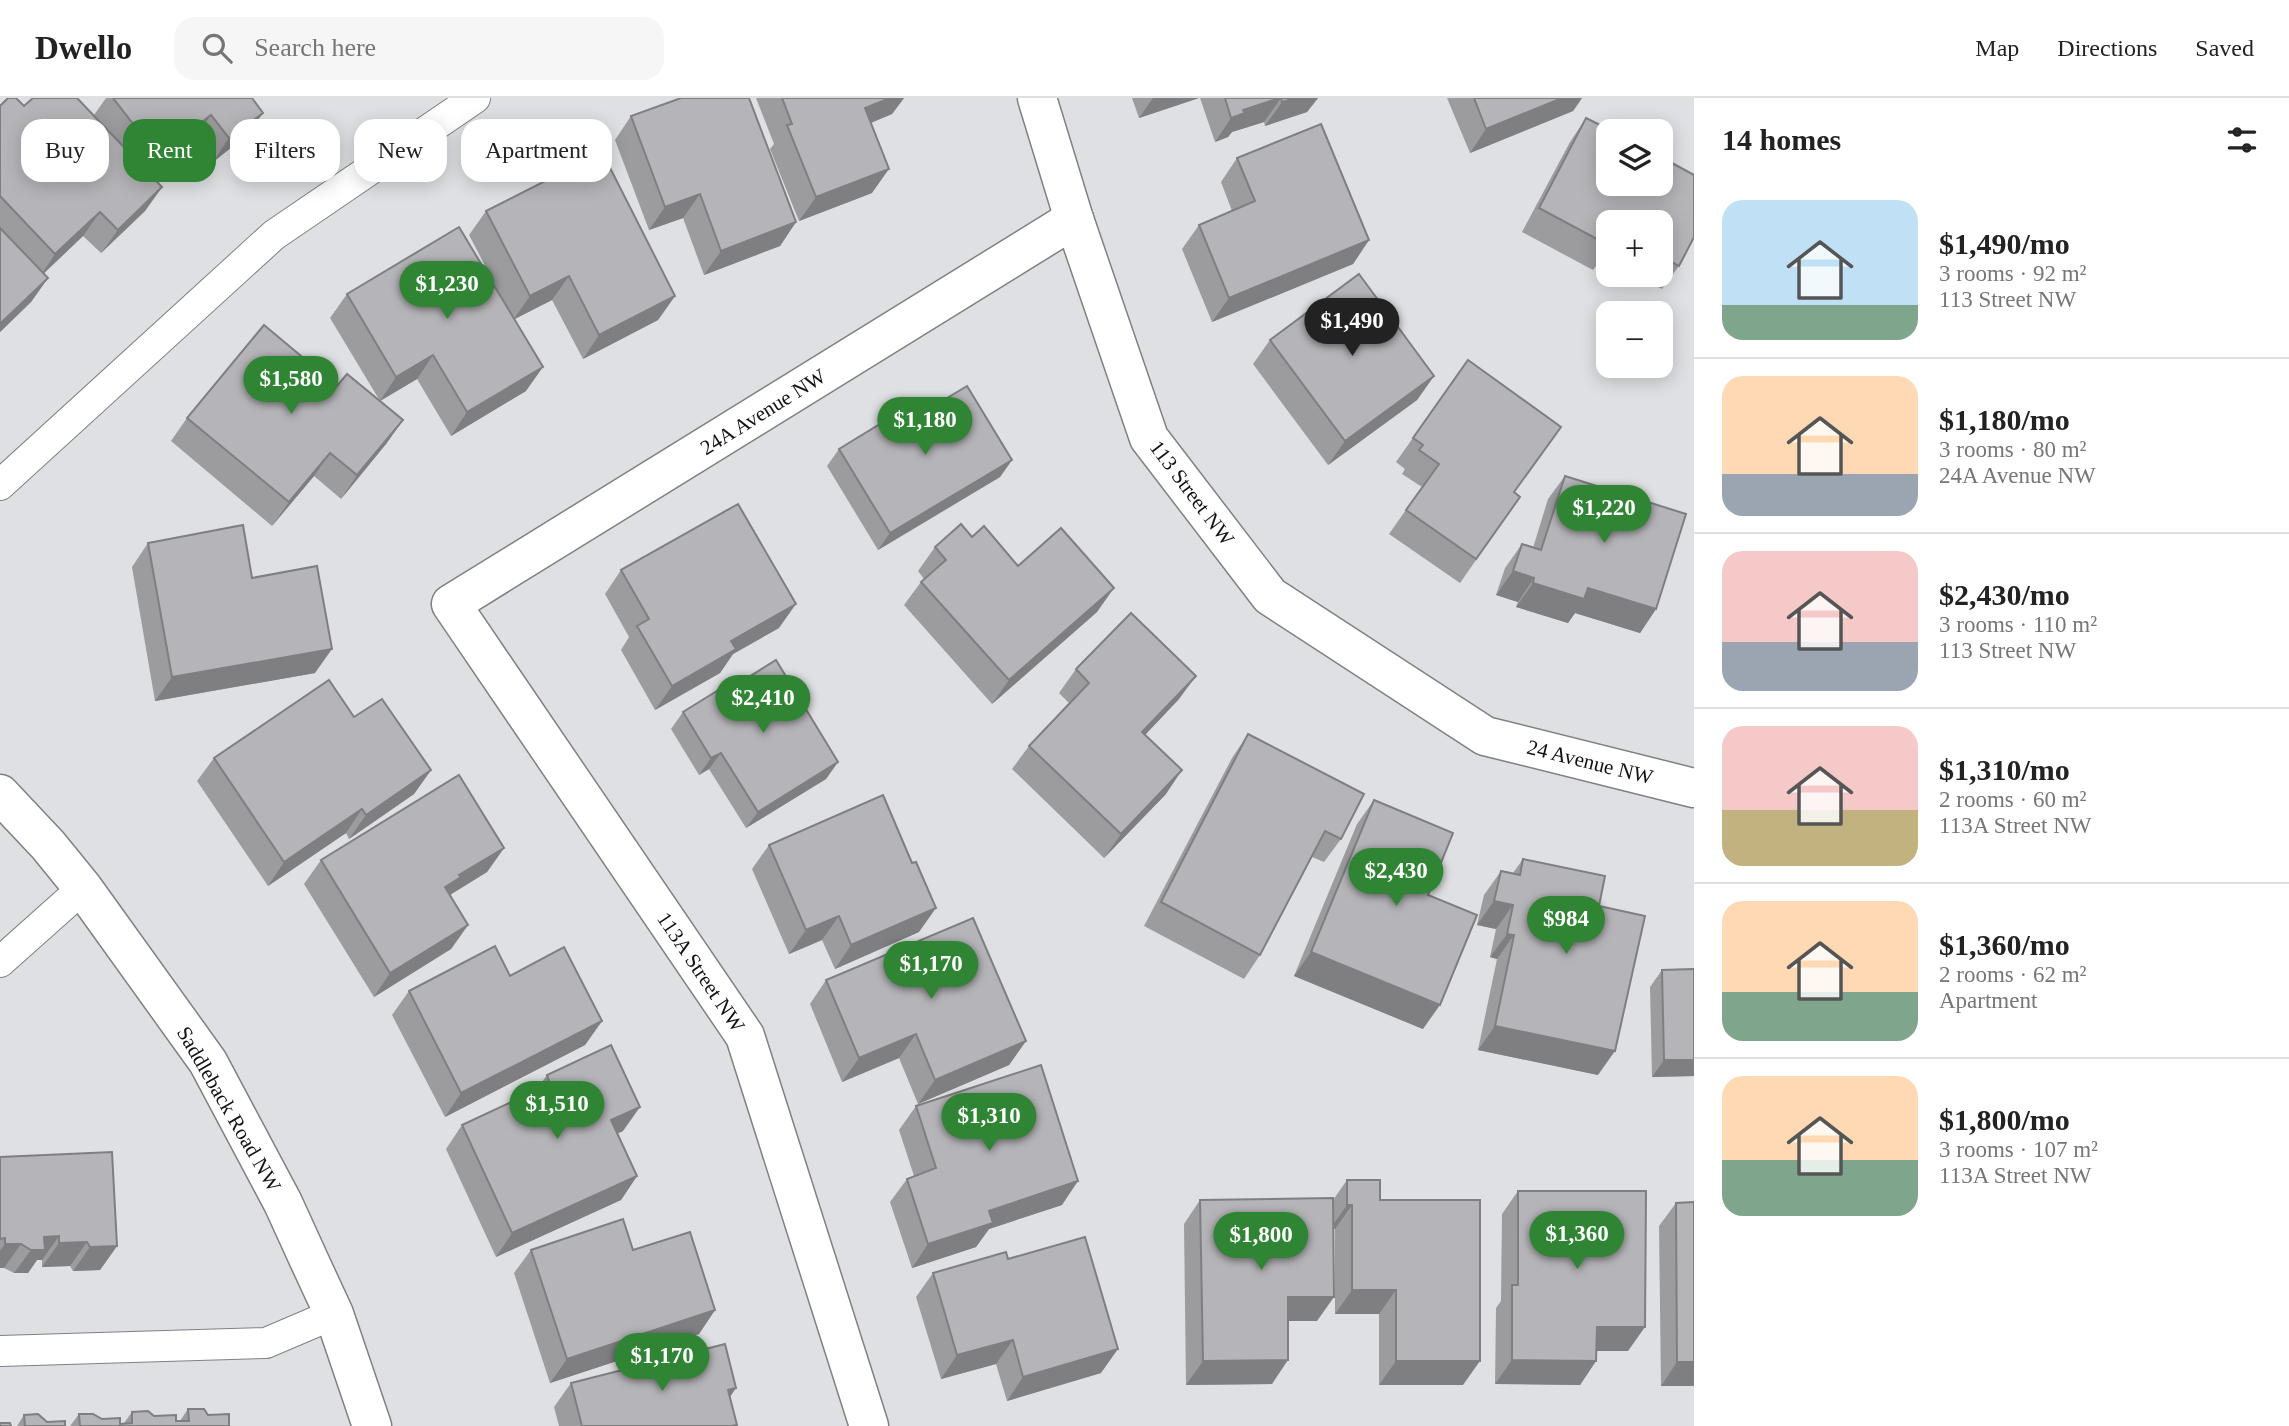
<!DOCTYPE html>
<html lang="en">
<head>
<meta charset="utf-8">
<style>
  :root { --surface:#fff; --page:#f6f6f6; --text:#222; --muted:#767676; --line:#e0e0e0; --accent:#2f8533 }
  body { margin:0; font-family:"Times New Roman",serif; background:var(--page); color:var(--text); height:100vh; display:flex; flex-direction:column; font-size:26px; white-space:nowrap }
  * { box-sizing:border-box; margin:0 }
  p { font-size:23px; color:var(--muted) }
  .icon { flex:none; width:38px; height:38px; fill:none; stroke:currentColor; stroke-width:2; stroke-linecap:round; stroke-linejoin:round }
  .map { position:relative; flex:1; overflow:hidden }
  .details { display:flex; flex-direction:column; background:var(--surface); width:595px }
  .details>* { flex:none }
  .guide { position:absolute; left:21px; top:21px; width:665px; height:63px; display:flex; gap:14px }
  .fabs { position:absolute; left:1596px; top:21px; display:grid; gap:14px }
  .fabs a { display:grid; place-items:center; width:77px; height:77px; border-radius:14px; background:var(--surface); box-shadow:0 4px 18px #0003; font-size:35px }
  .price { position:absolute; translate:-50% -60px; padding:0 16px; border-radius:24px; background:var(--accent); color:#fff; font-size:23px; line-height:46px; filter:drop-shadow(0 2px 4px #0008) }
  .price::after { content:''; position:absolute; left:50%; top:42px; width:21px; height:16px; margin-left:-10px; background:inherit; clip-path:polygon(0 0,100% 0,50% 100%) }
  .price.on { background:#222; color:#fff }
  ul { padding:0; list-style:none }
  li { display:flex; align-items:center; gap:21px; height:175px; padding:0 28px }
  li+li { border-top:2px solid var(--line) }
  li span { display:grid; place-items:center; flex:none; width:196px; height:140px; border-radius:21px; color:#555 }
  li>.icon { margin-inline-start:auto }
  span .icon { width:84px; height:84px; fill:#fffc; stroke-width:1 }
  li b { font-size:30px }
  h2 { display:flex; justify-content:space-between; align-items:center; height:84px; padding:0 28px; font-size:30px }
  .chip { padding:0 24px; border-radius:21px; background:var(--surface); box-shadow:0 4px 18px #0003; font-size:24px; line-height:63px }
  .chip.on { background:var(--accent); color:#fff }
  header { display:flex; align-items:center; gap:42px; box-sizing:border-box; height:98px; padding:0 35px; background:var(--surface); border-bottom:2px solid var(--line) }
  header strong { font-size:33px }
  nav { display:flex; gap:38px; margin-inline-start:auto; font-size:24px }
  .search { width:490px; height:63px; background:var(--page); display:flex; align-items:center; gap:18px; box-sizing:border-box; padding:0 24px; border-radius:21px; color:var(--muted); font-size:26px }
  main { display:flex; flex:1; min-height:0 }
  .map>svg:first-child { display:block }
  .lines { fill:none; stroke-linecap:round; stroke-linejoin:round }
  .service-casing { stroke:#808084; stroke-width:32 }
  .minor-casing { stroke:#808084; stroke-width:41 }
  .tertiary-casing { stroke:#808084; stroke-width:41 }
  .service { stroke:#fff; stroke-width:30 }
  .minor { stroke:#fff; stroke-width:38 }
  .tertiary { stroke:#fff; stroke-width:38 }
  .wall { fill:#9c9c9f }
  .shaded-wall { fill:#7f7f82 }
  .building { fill:#b5b5b9; stroke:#7f7f82; stroke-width:2 }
  .labels { text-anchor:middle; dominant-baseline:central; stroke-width:7; stroke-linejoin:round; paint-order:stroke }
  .street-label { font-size:21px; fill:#121213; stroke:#fff }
</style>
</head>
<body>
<header>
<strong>Dwello</strong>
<div class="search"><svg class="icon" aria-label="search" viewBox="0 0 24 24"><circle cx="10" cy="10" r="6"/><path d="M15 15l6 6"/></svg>Search here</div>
<nav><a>Map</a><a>Directions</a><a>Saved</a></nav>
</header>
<main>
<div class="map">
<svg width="1694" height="1328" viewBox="0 0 1694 1328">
  <rect width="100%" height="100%" fill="#dfe0e3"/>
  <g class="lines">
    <defs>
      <g id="service">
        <path d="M0 387 274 137 475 0"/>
        <path d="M0 864 83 790"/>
        <path d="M0 1253 266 1245 334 1216"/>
      </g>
      <g id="minor">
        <path d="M1037 0 1074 121 1149 340 1270 498 1485 638 1694 690"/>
        <path d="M869 1328 745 938 451 506 1074 121"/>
      </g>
      <path id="tertiary" d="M0 696 48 747 83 790 208 964 283 1105 309 1162 334 1216 372 1328"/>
    </defs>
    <!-- service casing -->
    <use href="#service" class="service-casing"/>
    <!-- minor casing -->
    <use href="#minor" class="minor-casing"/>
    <!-- tertiary casing -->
    <use href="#tertiary" class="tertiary-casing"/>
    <!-- service -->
    <use href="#service" class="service"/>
    <!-- minor -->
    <use href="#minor" class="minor"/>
    <!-- tertiary -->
    <use href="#tertiary" class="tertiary"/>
  </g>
  <!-- wall -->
  <g class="wall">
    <path d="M106 0H252L263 15 246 38 213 64 194 41 149 76 162 89 145 113 101 155 83 138 43 176 48 180 31 204 0 234V8H24L94 17Z"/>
    <path d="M756 0H904L892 16 871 25 872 95 799 123 770 51 774 46Z"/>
    <path d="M1132 0H1199L1139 20Z"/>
    <path d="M1200 0H1318L1307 14 1265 28 1264 24 1232 34 1228 39 1215 44Z"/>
    <path d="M1447 0H1582L1573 13 1470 55Z"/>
    <path d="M631 18 796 124 780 148 704 177 683 120 649 132 615 42Z"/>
    <path d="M1586 20 1612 33H1608V86H1661V59L1694 77V139L1679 168 1662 191 1641 181 1638 185 1622 177H1661V124H1608V169L1599 164 1593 172 1522 134 1570 44Z"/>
    <path d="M1237 60 1369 142 1353 166 1212 224 1182 151 1199 127 1232 113 1221 84Z"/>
    <path d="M486 113 675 198 658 222 583 261 552 202 514 221 526 293 451 338 417 281 380 303 330 220 347 196 502 200 469 137Z"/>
    <path d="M1270 242 1434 278 1417 302 1328 367 1253 266Z"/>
    <path d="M1468 262 1514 394 1520 399 1460 485 1389 436 1422 389 1402 376 1405 371 1396 364Z"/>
    <path d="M337 288 403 322 386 346 341 401 314 378 272 428 171 343 187 320Z"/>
    <path d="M922 315 1012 362 1000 379 878 452 827 368 839 351Z"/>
    <path d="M1565 378 1656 511 1640 535 1575 515 1568 525 1516 509 1518 504 1496 497 1505 470 1522 446 1533 450 1548 401Z"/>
    <path d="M972 439 1097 514 992 606 904 507 921 484 924 481 918 473 935 449Z"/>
    <path d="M148 445 252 480 315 575 155 603 132 469Z"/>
    <path d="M621 472 779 530 733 556 720 575 655 612 621 552 629 539 605 496Z"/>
    <path d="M1076 571 1179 601 1145 637 1166 696 1104 760 1012 671 1029 648 1069 605 1059 595Z"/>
    <path d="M723 595 838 664 826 681 746 730 709 671 699 677 671 631 683 614Z"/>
    <path d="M354 619 431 672 414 696 349 741 346 735 268 788 197 683 214 660Z"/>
    <path d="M1248 636 1341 741 1324 764 1312 759 1260 857 1244 881 1144 828 1232 660Z"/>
    <path d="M1374 702 1428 797 1423 931 1294 878 1357 726Z"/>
    <path d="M769 747 919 834 835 871 822 842 789 856 752 771Z"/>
    <path d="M504 750 487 774 450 797 468 827 451 851 374 899 304 786 321 762Z"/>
    <path d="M1523 761 1599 808 1598 977 1478 952 1497 861 1490 859 1496 831 1477 827 1484 797 1501 773 1513 775Z"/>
    <path d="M1694 871V978L1652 979 1650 889 1662 872Z"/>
    <path d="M826 882 1026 943 1009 967 918 1006 899 960 842 984 810 906Z"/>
    <path d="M409 893 602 923 585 947 445 1019 392 917Z"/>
    <path d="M547 977 623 1033 618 1035 637 1078 621 1102 496 1159 446 1051 462 1027 536 992Z"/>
    <path d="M916 1008 1062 1107 989 1131 976 1149 912 1170 890 1104 907 1081 914 1078 899 1032Z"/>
    <path d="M0 1059 117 1148 100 1172 73 1173 70 1168 42 1169V1162H37L28 1175H14L4 1170H0Z"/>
    <path d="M1347 1082 1380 1102 1463 1287H1379V1216H1335V1131H1333L1317 1223H1288L1272 1286 1186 1287 1184 1126 1200 1102H1333Z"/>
    <path d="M1518 1093 1628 1253H1597L1596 1263 1580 1287 1495 1286 1496 1210 1501 1203 1502 1116Z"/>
    <path d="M1676 1105 1694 1288H1661L1659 1128Z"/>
    <path d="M531 1152H633L715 1212 699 1236 550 1285 514 1175Z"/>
    <path d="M1008 1161 1101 1275 1007 1303 996 1266 941 1281 916 1199 933 1175Z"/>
    <path d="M571 1285 730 1299 736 1328H559L554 1309Z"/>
    <path d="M188 1311 208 1317 229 1328H70L79 1316 120 1326 124 1325 132 1314 180 1323Z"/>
    <path d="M24 1317 47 1324 65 1328H17Z"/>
  </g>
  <!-- shaded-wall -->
  <g class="shaded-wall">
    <path d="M890 0H904L892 16 848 34 865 10Z"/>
    <path d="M1153 0H1199L1139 20Z"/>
    <path d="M1281 0 1264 24 1232 34 1228 39 1215 44 1231 20 1243 12Z"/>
    <path d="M1295 0H1318L1307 14 1265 28 1282 4Z"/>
    <path d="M1562 0H1582L1573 13 1470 55 1486 31Z"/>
    <path d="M263 15 246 38 213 64 229 40Z"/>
    <path d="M211 17 194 41 141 82 158 58Z"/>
    <path d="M889 71 872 95 799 123 816 99Z"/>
    <path d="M162 89 145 113 101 155 118 132Z"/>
    <path d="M700 96 683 120 649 132 665 109Z"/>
    <path d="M100 114 83 138 39 180 55 156Z"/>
    <path d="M796 124 780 148 704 177 721 153Z"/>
    <path d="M1369 142 1353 166 1212 224 1229 200Z"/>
    <path d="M569 178 552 202 513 222 530 198Z"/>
    <path d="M48 180 31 204 0 234V226Z"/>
    <path d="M675 198 658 222 583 261 599 237Z"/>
    <path d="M433 257 417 281 380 303 396 279Z"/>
    <path d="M543 269 526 293 451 338 467 314Z"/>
    <path d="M1434 278 1417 302 1328 367 1345 343Z"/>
    <path d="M403 322 386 346 341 401 357 377Z"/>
    <path d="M330 355 314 378 272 428 289 404Z"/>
    <path d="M1012 362 1000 379 878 452 890 435Z"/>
    <path d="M1513 473 1534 480 1518 504 1496 497Z"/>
    <path d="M1533 485 1588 490 1656 511 1640 535 1575 515 1568 525 1516 509Z"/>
    <path d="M1114 490 1097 514 992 606 1009 582Z"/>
    <path d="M796 506 779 530 733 556 720 575 655 612 672 588 731 543Z"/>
    <path d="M332 551 315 575 155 603 172 579Z"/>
    <path d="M1196 578 1179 601 1125 658 1142 634Z"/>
    <path d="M721 655 709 671 699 677 711 660Z"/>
    <path d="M838 664 826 681 746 730 758 714Z"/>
    <path d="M431 672 414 696 349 741 366 717Z"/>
    <path d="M1182 672 1166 696 1104 760 1121 736Z"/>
    <path d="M362 711 346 735 268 788 284 764Z"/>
    <path d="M504 750 487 774 448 798 445 789 459 777Z"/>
    <path d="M1494 803 1513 807 1496 831 1477 827Z"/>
    <path d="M936 810 919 834 835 871 851 847Z"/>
    <path d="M839 818 822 842 789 856 806 832Z"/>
    <path d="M468 827 451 851 374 899 390 875Z"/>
    <path d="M1507 836 1514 837 1497 861 1490 859Z"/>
    <path d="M1311 854 1440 907 1423 931 1294 878Z"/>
    <path d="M602 923 585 947 445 1019 461 995Z"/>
    <path d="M1495 928 1615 953 1598 977 1478 952Z"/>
    <path d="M916 936 899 960 842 984 859 960Z"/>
    <path d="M1026 943 1009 967 918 1006 935 982Z"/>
    <path d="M1664 962H1694V978L1652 979Z"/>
    <path d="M640 1009 623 1033 595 1046 611 1022Z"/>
    <path d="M637 1078 621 1102 496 1159 512 1135Z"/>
    <path d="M1078 1083 1062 1107 989 1131 976 1149 912 1170 928 1146 989 1113Z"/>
    <path d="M1347 1107H1352L1335 1131H1330Z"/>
    <path d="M59 1138 42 1162H37L28 1175H14L31 1152 44 1139Z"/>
    <path d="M87 1144 70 1168 42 1169 59 1145Z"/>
    <path d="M5 1146H21L4 1170H0V1153Z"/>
    <path d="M117 1148 100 1172 73 1173 90 1149Z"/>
    <path d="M1352 1192H1396L1379 1216H1335Z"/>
    <path d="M1288 1199H1334L1317 1223H1271Z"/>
    <path d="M715 1212 699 1236 550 1285 567 1261Z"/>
    <path d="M1597 1229H1645L1628 1253H1580Z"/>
    <path d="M1013 1242 996 1266 941 1281 957 1257Z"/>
    <path d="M1118 1251 1101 1275 1007 1303 1023 1279Z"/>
    <path d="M1288 1262 1272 1286 1186 1287 1203 1263Z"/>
    <path d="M1512 1262 1596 1263 1580 1287 1495 1286Z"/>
    <path d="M1396 1263H1480L1463 1287H1379Z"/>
    <path d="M1677 1264H1694V1288H1661Z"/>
    <path d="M736 1290 720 1314 728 1292Z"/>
  </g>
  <!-- building -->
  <g class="building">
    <path d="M8 0H16L24 8 33 0H77L162 89 118 132 100 114 55 156 0 98V8Z"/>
    <path d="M113 0H252L263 15 229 40 211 17 158 58Z"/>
    <path d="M681 0H749L796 124 721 153 700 96 665 109 631 18Z"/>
    <path d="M782 0H890L865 10 889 71 816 99 787 27 792 26Z"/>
    <path d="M1225 0H1280L1243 12 1245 15 1231 20Z"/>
    <path d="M1281 0H1295L1282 4Z"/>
    <path d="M1474 0H1562L1486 31Z"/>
    <path d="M1586 20 1612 33H1608V86H1661V59L1694 77V139L1679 168 1661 158V124H1608V147L1539 110Z"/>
    <path d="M1321 26 1369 142 1229 200 1199 127 1255 103 1237 60Z"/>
    <path d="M602 54 675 198 599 237 569 178 530 198 486 113Z"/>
    <path d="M459 129 543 269 467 314 433 257 396 279 347 196Z"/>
    <path d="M0 130 48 180 0 226Z"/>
    <path d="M1359 176 1434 278 1345 343 1270 242Z"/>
    <path d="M264 227 337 288 347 276 403 322 357 377 330 355 289 404 187 320Z"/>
    <path d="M1468 262 1561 329 1514 394 1520 399 1476 461 1406 412 1439 366 1419 352 1423 347 1413 340Z"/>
    <path d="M967 288 1012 362 890 435 839 351 916 304 922 315Z"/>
    <path d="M1565 378 1686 416 1656 511 1588 490 1584 501 1533 485 1534 480 1513 473 1522 446 1541 452Z"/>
    <path d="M738 406 796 506 731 543 736 551 672 588 637 528 649 521 621 472Z"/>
    <path d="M961 426 972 439 984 428 1018 468 1061 430 1114 490 1009 582 921 484 946 462 935 449Z"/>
    <path d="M243 427 252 480 317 468 332 551 172 579 148 445Z"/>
    <path d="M1131 515 1196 578 1142 634 1182 672 1121 736 1029 648 1089 585 1076 571Z"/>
    <path d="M776 562 838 664 758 714 721 655 711 660 683 614 720 591 723 595Z"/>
    <path d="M329 582 354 619 382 601 431 672 366 717 362 711 284 764 214 660Z"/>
    <path d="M1248 636 1364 696 1341 741 1325 733 1260 857 1161 804Z"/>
    <path d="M459 677 504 750 459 777 461 779 445 789 468 827 390 875 321 762Z"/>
    <path d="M883 697 912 765 916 764 936 810 851 847 839 818 806 832 769 747Z"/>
    <path d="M1374 702 1453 735 1428 797 1477 817 1440 907 1311 854Z"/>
    <path d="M1523 761 1605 778 1599 808 1645 818 1615 953 1495 928 1514 837 1507 836 1513 807 1494 803 1501 773 1520 777Z"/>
    <path d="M973 820 1026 943 935 982 916 936 859 960 826 882Z"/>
    <path d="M495 848 510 878 564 849 602 923 461 995 409 893Z"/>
    <path d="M1694 871V962H1664L1662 872Z"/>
    <path d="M611 947 640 1009 611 1022 637 1078 512 1135 462 1027 550 986 547 977Z"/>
    <path d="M1041 967 1078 1083 989 1113 993 1125 928 1146 907 1081 936 1070 916 1008Z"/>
    <path d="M112 1054 117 1148 90 1149 87 1144 59 1145V1138L44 1139 45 1152H31L21 1146H5V1140L0 1141V1059Z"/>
    <path d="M1347 1082H1380V1102H1480V1263H1396V1192H1352V1107H1347Z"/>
    <path d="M1518 1093H1646L1645 1229H1597L1596 1263 1512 1262V1187H1518Z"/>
    <path d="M1333 1100 1334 1199H1288V1262L1203 1263 1200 1102Z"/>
    <path d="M1694 1104V1264H1677L1676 1105Z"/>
    <path d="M623 1121 633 1152 690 1134 715 1212 567 1261 531 1152Z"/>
    <path d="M1085 1139 1118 1251 1023 1279 1013 1242 957 1257 933 1175 1006 1154 1008 1161Z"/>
    <path d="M725 1246 736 1290 728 1292 737 1327 731 1328H582L571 1285Z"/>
    <path d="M188 1311H204L208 1317 229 1316V1328H80L79 1316H93L102 1321 120 1320V1326L132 1325V1314L148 1313 154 1318 176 1317V1323H189Z"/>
    <path d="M38 1316 47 1324 65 1323V1328H25L24 1317Z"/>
    <path d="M0 1325H10L11 1328H0Z"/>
  </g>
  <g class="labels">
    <!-- street labels -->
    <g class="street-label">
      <text transform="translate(763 314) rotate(-32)">24A Avenue NW</text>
      <text transform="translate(1192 395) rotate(53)">113 Street NW</text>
      <text transform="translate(1590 664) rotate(14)">24 Avenue NW</text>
      <text transform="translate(701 874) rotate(56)">113A Street NW</text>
      <text transform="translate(229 1011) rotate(60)">Saddleback Road NW</text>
    </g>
  </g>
</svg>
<div class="fabs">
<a><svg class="icon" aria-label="layers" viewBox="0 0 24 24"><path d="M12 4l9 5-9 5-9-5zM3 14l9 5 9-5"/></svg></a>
<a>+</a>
<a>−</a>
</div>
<b class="price" style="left:447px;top:223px">$1,230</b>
<b class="price on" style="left:1352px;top:260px">$1,490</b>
<b class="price" style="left:291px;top:318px">$1,580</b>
<b class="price" style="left:925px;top:359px">$1,180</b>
<b class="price" style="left:1604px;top:447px">$1,220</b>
<b class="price" style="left:763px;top:637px">$2,410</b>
<b class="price" style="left:1396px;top:810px">$2,430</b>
<b class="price" style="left:1566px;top:858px">$984</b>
<b class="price" style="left:931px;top:903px">$1,170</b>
<b class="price" style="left:557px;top:1043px">$1,510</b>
<b class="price" style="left:989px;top:1055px">$1,310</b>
<b class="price" style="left:1577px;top:1173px">$1,360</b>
<b class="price" style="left:1261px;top:1174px">$1,800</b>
<b class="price" style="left:662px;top:1295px">$1,170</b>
<div class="guide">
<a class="chip">Buy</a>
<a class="chip on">Rent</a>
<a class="chip">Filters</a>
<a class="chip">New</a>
<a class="chip">Apartment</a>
</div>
</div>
<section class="details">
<h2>14 homes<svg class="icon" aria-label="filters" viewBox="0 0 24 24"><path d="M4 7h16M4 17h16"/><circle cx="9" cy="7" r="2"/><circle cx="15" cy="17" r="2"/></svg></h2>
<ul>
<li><span style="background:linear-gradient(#bfe0f5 75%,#7fa58c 0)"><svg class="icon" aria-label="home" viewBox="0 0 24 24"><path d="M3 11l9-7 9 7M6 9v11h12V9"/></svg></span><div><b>$1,490/mo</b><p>3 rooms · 92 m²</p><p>113 Street NW</p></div></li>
<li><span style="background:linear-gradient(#ffd9b3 70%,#9aa5b1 0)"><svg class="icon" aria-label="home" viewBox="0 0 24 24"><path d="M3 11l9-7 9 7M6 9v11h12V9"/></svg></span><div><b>$1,180/mo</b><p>3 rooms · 80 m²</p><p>24A Avenue NW</p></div></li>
<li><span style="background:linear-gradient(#f6c9c9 65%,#9aa5b1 0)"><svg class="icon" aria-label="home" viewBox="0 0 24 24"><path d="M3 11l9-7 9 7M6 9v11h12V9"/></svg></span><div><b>$2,430/mo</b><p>3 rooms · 110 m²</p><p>113 Street NW</p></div></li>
<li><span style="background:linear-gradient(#f6c9c9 60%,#c2b280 0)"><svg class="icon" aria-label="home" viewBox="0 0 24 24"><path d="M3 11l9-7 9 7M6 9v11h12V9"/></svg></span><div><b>$1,310/mo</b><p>2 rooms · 60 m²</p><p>113A Street NW</p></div></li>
<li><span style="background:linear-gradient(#ffd9b3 65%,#7fa58c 0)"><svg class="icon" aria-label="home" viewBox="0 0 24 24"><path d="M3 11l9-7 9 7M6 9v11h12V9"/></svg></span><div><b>$1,360/mo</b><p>2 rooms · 62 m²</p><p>Apartment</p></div></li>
<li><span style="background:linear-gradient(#ffd9b3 60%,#7fa58c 0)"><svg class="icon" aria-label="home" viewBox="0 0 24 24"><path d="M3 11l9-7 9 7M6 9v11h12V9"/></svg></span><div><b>$1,800/mo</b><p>3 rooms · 107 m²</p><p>113A Street NW</p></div></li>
</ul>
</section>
</main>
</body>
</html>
